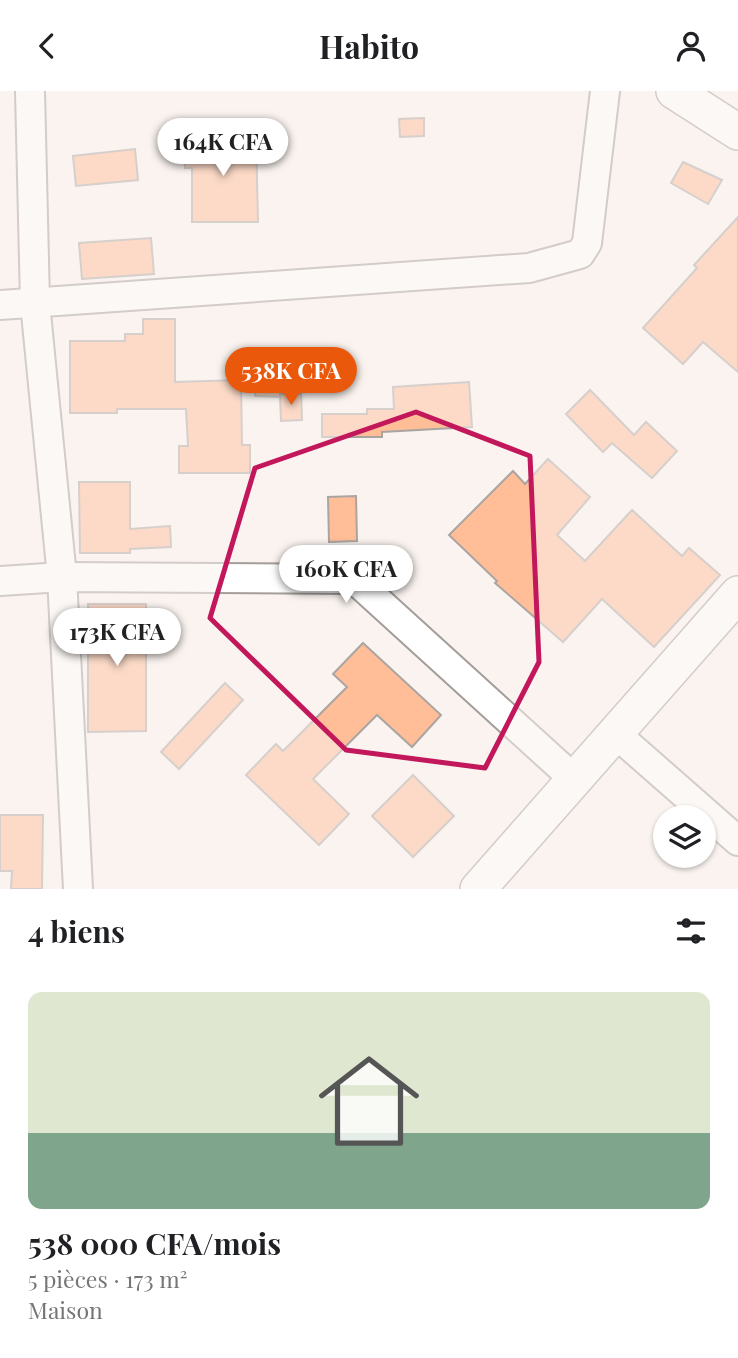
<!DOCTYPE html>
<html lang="fr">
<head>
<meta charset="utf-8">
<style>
  :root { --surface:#fff; --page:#f6f6f6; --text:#202124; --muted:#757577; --accent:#ea580c }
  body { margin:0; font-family:"Playfair Display",serif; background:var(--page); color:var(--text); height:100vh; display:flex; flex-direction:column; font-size:26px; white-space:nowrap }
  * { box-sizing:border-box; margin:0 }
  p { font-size:23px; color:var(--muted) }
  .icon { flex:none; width:38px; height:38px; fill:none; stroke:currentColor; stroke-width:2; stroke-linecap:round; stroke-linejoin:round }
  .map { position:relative; height:798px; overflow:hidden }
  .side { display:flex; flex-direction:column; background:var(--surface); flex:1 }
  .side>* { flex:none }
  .controls { position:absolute; left:653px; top:714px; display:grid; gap:14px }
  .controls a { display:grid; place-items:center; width:63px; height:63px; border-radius:50%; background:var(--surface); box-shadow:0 2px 5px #0004; font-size:35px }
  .price { position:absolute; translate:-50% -60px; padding:0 16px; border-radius:24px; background:#fff; color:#222; font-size:23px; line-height:46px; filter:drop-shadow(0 2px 4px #0008) }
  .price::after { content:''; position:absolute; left:50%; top:42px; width:21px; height:16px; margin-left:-10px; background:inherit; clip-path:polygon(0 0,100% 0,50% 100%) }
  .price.active { background:var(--accent); color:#fff }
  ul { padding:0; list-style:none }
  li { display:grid; align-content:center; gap:14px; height:371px; padding:0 28px }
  li span { display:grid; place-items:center; height:217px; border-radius:14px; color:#555 }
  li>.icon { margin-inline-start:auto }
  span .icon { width:126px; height:126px; fill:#fffc; stroke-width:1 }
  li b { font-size:30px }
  h2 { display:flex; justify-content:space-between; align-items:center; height:84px; padding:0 28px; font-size:30px }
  header { display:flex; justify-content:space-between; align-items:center; height:91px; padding:0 28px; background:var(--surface); font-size:32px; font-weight:700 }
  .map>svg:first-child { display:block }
  .building { fill:#ffbd98; stroke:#aba5a2; stroke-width:2 }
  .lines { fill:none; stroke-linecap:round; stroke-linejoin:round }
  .minor-casing { stroke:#a49e9b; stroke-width:32 }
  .tertiary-casing { stroke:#a49e9b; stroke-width:38 }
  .minor { stroke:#fff; stroke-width:28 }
  .tertiary { stroke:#fff; stroke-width:35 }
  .marked { fill:none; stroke:#c2185b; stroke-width:5; stroke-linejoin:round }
</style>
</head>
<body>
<header><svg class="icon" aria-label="back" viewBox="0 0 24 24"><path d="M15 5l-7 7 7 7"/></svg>Habito<svg class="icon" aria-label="person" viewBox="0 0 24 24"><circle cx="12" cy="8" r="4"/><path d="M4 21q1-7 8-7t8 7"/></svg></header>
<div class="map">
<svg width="738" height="798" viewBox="0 0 738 798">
  <rect width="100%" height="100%" fill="#faf3ef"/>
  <!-- building -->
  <g class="building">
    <path d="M424 27V45L400 46 399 28Z"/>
    <path d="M185 45H256L258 131H192V77H185Z"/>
    <path d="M135 58 138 89 76 95 73 65Z"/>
    <path d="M683 71 722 89 708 113 671 92Z"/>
    <path d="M738 126V281L703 251 683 273 643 237 697 177 694 174Z"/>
    <path d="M151 147 154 183 82 188 79 152Z"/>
    <path d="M143 228H175V291L241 289 242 354H250V382H179V355H188L186 318H117V322H70V250H125V243H143Z"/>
    <path d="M256 275H280V306L255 305Z"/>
    <path d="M469 291 472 336 382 341V346H322V323H367V318H394L393 296Z"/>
    <path d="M590 299 634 344 646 331 677 360 652 387 612 352 603 361 566 323Z"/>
    <path d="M301 302 302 329 281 330 280 303Z"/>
    <path d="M548 368 590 406 557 444 585 470 632 419 682 465 689 457 720 484 654 556 602 508 563 551 495 492 497 490 449 444 513 380 525 393Z"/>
    <path d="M79 391H130V438L170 435 171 456 130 458V462H80Z"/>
    <path d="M356 405 357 450 329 451 328 406Z"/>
    <path d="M88 513H146V640L88 641Z"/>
    <path d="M363 552 441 624 412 656 377 624 313 688 349 723 319 754 246 684 276 653 283 660 347 596 333 583Z"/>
    <path d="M225 592 243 609 179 678 161 661Z"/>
    <path d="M413 684 454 725 413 766 372 725Z"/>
    <path d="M0 724H43L42 798H11L12 780H0Z"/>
  </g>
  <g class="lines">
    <defs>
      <g id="minor">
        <path d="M30 0 35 212 62 486 78 798"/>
        <path d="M0 214 529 177 580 163 587 152 605 0"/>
        <path d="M0 490 62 486 354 488 574 688"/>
        <path d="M616 643 738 750"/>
      </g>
      <g id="tertiary">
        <path d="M674 0 738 41"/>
        <path d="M478 798 738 503"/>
      </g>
    </defs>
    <!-- minor casing -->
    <use href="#minor" class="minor-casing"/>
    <!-- tertiary casing -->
    <use href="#tertiary" class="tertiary-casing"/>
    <!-- minor -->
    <use href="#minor" class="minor"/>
    <!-- tertiary -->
    <use href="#tertiary" class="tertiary"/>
  </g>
  <!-- marked area -->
  <path d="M0 0H738V798H0ZM416 321 530 365 539 571 485 677 346 659 210 527 255 377Z" fill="#faf3ef" fill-opacity=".55" fill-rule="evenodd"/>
  <path class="marked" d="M416 321 530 365 539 571 485 677 346 659 210 527 255 377Z"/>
</svg>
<div class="controls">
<a><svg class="icon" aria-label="layers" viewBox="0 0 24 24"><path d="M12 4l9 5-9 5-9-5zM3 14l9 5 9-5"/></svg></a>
</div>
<b class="price" style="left:223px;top:87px">164K CFA</b>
<b class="price active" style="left:291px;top:316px">538K CFA</b>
<b class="price" style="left:346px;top:514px">160K CFA</b>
<b class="price" style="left:117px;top:577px">173K CFA</b>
</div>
<section class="side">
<h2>4 biens<svg class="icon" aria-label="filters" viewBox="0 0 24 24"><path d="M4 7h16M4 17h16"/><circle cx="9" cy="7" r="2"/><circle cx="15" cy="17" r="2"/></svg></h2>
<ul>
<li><span style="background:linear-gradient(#dfe7d0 65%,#7fa58c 0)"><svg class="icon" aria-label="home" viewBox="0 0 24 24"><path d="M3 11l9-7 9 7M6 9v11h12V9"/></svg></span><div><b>538 000 CFA/mois</b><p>5 pièces · 173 m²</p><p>Maison</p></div></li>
</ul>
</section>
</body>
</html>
